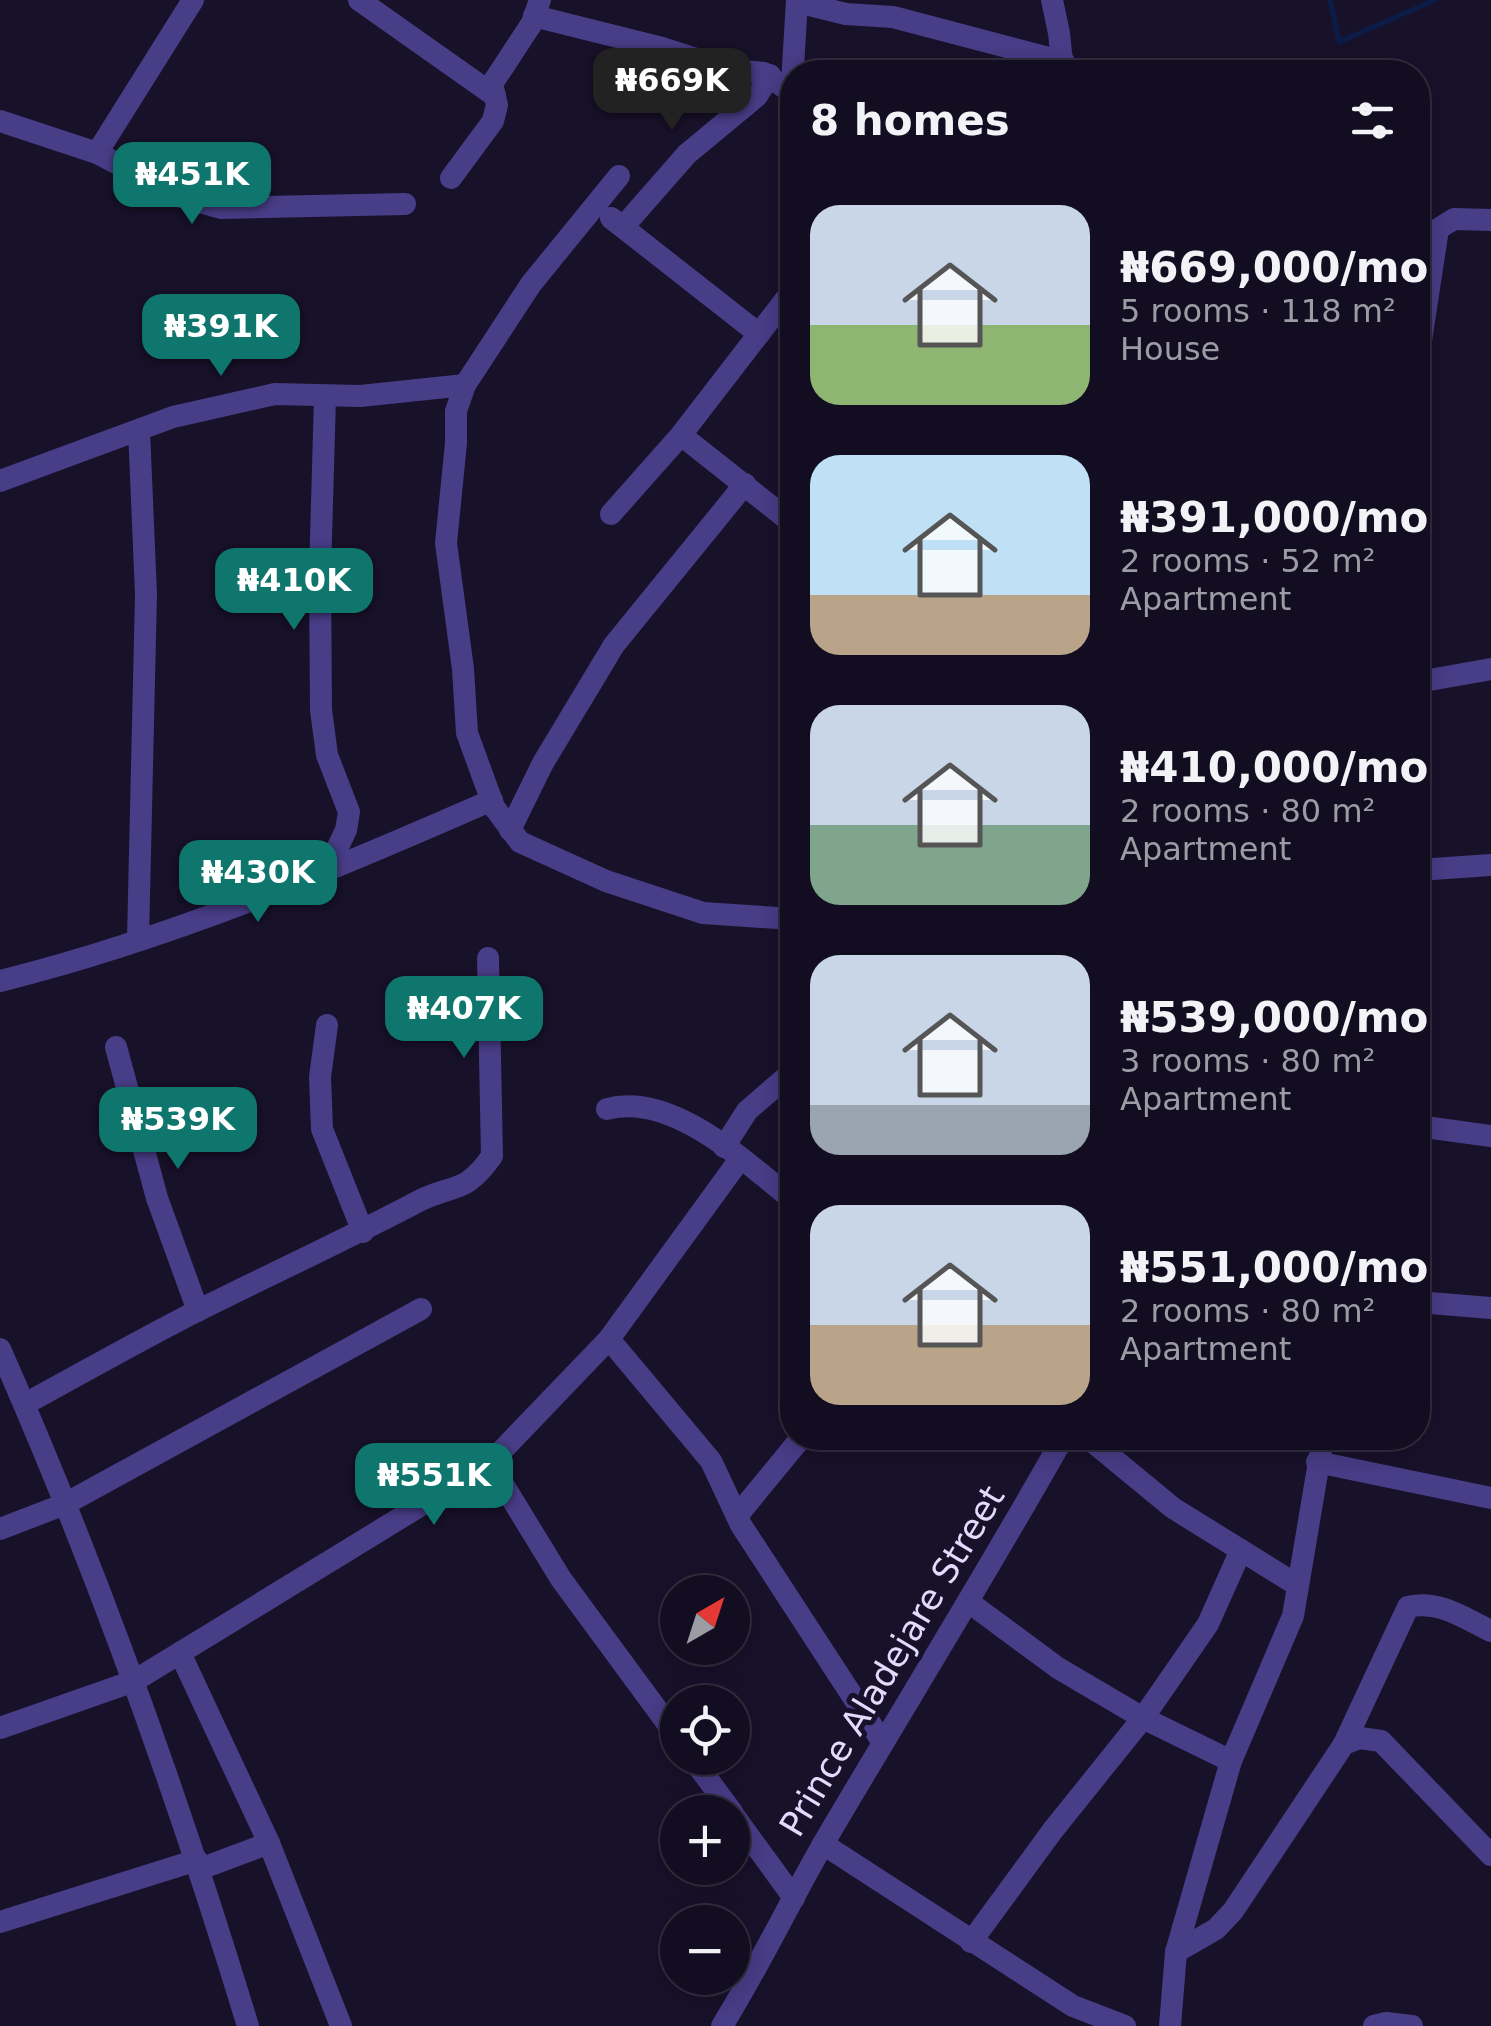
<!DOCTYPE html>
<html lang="en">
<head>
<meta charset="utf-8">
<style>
  :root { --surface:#120d20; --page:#1b1629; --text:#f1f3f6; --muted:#9c9ca5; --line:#312d3e; --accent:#0f766e }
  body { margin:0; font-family:"DejaVu Sans",sans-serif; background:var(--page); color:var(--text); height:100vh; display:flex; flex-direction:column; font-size:38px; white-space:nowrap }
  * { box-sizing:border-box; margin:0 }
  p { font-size:32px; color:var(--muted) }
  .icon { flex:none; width:55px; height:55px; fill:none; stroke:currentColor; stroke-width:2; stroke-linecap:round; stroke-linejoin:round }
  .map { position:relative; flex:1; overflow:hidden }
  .sheet { position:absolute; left:780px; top:60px; width:650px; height:1390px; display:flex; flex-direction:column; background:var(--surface); border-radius:40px; box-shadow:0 5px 25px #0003,0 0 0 2px var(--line) }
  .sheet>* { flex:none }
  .needle { width:65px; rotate:39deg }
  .tools { position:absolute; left:660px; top:1575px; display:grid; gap:20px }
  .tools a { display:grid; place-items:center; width:90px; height:90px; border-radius:50%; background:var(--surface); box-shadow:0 5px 25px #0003,0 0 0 2px var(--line); font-size:50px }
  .price { position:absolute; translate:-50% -85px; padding:0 22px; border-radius:20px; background:var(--accent); color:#fff; font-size:32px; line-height:65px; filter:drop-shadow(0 2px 5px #0008) }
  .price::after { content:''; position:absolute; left:50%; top:60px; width:30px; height:22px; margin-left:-15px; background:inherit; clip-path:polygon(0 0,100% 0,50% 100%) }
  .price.current { background:#222; color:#fff }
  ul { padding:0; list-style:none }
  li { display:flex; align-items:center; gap:30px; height:250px; padding:0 30px }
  li span { display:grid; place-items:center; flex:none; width:280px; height:200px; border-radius:30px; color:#555 }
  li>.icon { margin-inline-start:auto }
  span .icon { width:120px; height:120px; fill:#fffc; stroke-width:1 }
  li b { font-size:42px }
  h2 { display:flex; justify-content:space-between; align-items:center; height:120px; padding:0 30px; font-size:42px }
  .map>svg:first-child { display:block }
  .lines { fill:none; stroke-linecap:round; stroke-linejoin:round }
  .stream { stroke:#0c1c48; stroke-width:5 }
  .minor { stroke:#483d87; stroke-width:22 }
  .labels { text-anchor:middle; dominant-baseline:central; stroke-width:10; stroke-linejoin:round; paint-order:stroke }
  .street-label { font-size:35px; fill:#e2dbfe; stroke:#18112a }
</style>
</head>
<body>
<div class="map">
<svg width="1491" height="2026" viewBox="0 0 1491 2026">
  <rect width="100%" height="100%" fill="#18112a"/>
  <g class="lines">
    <!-- stream -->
    <path class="stream" d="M1330 0 1339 42 1435 0"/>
    <!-- minor -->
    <g class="minor">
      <path d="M359 0 495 96"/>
      <path d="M1052 0 1059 33 1063 72"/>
      <path d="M797 2 846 14 893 17 1064 62"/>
      <path d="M534 16 662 48 727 69 764 73 792 93"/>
      <path d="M792 84 797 0"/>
      <path d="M0 121 97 153 181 197 221 208 405 204"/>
      <path d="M97 153 193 0"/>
      <path d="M619 176 531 284 465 385 456 411V443L446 543 463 669 467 733 494 807 520 842 606 881 703 913 792 919"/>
      <path d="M451 178 493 121 497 105 492 84 532 23 540 0"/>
      <path d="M611 218 759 334"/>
      <path d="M623 227 687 154 757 96 770 75"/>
      <path d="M1418 360 1438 229 1454 219 1491 220"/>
      <path d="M325 397 320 573 321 710 327 755 349 812 346 830 326 872"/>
      <path d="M681 435 792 523"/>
      <path d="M0 481 173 417 275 394 360 396 465 385"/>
      <path d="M611 514 681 435 792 291"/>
      <path d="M1418 682 1491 669"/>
      <path d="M1418 750V753"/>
      <path d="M510 830 543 763 614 645 745 484"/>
      <path d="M1418 870 1491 865"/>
      <path d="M138 939 146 594 139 430"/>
      <path d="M0 981C169 939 333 870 492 800"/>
      <path d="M327 1025 320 1077 322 1129 363 1232"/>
      <path d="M116 1047 157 1198 198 1311"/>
      <path d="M607 1109C672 1091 746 1163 792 1199"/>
      <path d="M1418 1126 1491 1136"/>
      <path d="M724 1147 747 1111 792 1072"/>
      <path d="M1418 1302 1491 1308"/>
      <path d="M609 1339 711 1461 741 1525 883 1743"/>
      <path d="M0 1349C97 1569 178 1796 248 2026"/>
      <path d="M25 1404C82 1373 140 1340 199 1310 271 1274 345 1240 417 1202 453 1183 464 1196 492 1156L488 958"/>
      <path d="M1088 1438 1173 1508 1297 1585"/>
      <path d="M1317 1462 1491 1498"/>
      <path d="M490 1463 561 1579 678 1738"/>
      <path d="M737 1516 801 1438"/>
      <path d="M0 1529 65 1504 421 1309"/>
      <path d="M970 1603 1058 1668 1143 1718 1231 1761"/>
      <path d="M180 1653 269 1843 341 2026"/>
      <path d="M0 1728 134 1681 490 1463 609 1339 740 1159"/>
      <path d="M1344 1744 1360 1738 1381 1741 1491 1855"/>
      <path d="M692 1758 732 1812"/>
      <path d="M732 1813 794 1898"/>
      <path d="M823 1844 1073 2006 1125 2026"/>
      <path d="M200 1869 269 1843"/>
      <path d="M0 1922 197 1860"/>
      <path d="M971 1942 1053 1830 1143 1718 1208 1624 1241 1550"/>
      <path d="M1176 1952 1216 1929 1233 1911 1344 1744 1408 1607C1438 1599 1464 1618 1491 1631"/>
      <path d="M722 2026C760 1965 790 1901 826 1839 905 1705 987 1573 1063 1438"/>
      <path d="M1170 2026 1176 1952 1231 1761 1293 1616 1323 1438"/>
      <path d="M1374 2026 1386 2023 1412 2026"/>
    </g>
  </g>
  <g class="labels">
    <!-- street labels -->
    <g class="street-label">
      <text transform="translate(892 1661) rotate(-59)">Prince Aladejare Street</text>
    </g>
  </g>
</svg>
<div class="tools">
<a><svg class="needle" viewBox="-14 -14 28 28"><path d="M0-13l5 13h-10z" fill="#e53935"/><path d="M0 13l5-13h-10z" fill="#9c9ca5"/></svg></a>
<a><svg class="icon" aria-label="locate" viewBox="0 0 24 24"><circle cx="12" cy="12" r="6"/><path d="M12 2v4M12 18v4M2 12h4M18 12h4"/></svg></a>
<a>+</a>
<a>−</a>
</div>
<b class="price current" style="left:672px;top:133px">₦669K</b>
<b class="price" style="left:192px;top:227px">₦451K</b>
<b class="price" style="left:221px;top:379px">₦391K</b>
<b class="price" style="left:294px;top:633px">₦410K</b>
<b class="price" style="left:258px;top:925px">₦430K</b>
<b class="price" style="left:464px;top:1061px">₦407K</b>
<b class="price" style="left:178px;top:1172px">₦539K</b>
<b class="price" style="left:434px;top:1528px">₦551K</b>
<section class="sheet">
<h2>8 homes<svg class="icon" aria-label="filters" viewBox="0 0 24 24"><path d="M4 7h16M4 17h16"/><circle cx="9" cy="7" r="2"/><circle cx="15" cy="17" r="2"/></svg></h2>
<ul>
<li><span style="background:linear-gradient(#c9d6e8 60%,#8fb573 0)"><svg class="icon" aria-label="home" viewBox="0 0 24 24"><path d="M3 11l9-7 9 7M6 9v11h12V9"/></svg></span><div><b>₦669,000/mo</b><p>5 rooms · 118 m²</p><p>House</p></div></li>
<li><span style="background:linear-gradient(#bfe0f5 70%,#b9a48a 0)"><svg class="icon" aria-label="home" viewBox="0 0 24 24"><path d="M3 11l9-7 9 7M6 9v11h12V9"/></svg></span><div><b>₦391,000/mo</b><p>2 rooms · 52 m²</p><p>Apartment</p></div></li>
<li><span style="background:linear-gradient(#c9d6e8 60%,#7fa58c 0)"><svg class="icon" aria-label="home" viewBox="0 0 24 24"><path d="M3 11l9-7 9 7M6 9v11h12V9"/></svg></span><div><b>₦410,000/mo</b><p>2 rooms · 80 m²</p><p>Apartment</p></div></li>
<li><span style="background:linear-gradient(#c9d6e8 75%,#9aa5b1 0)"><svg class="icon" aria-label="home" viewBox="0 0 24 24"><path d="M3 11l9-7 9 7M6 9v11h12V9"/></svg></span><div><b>₦539,000/mo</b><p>3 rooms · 80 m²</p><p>Apartment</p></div></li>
<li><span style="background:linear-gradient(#c9d6e8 60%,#b9a48a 0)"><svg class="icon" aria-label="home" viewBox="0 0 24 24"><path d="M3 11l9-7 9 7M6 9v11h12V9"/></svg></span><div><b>₦551,000/mo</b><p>2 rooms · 80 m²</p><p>Apartment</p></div></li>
</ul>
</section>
</div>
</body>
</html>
